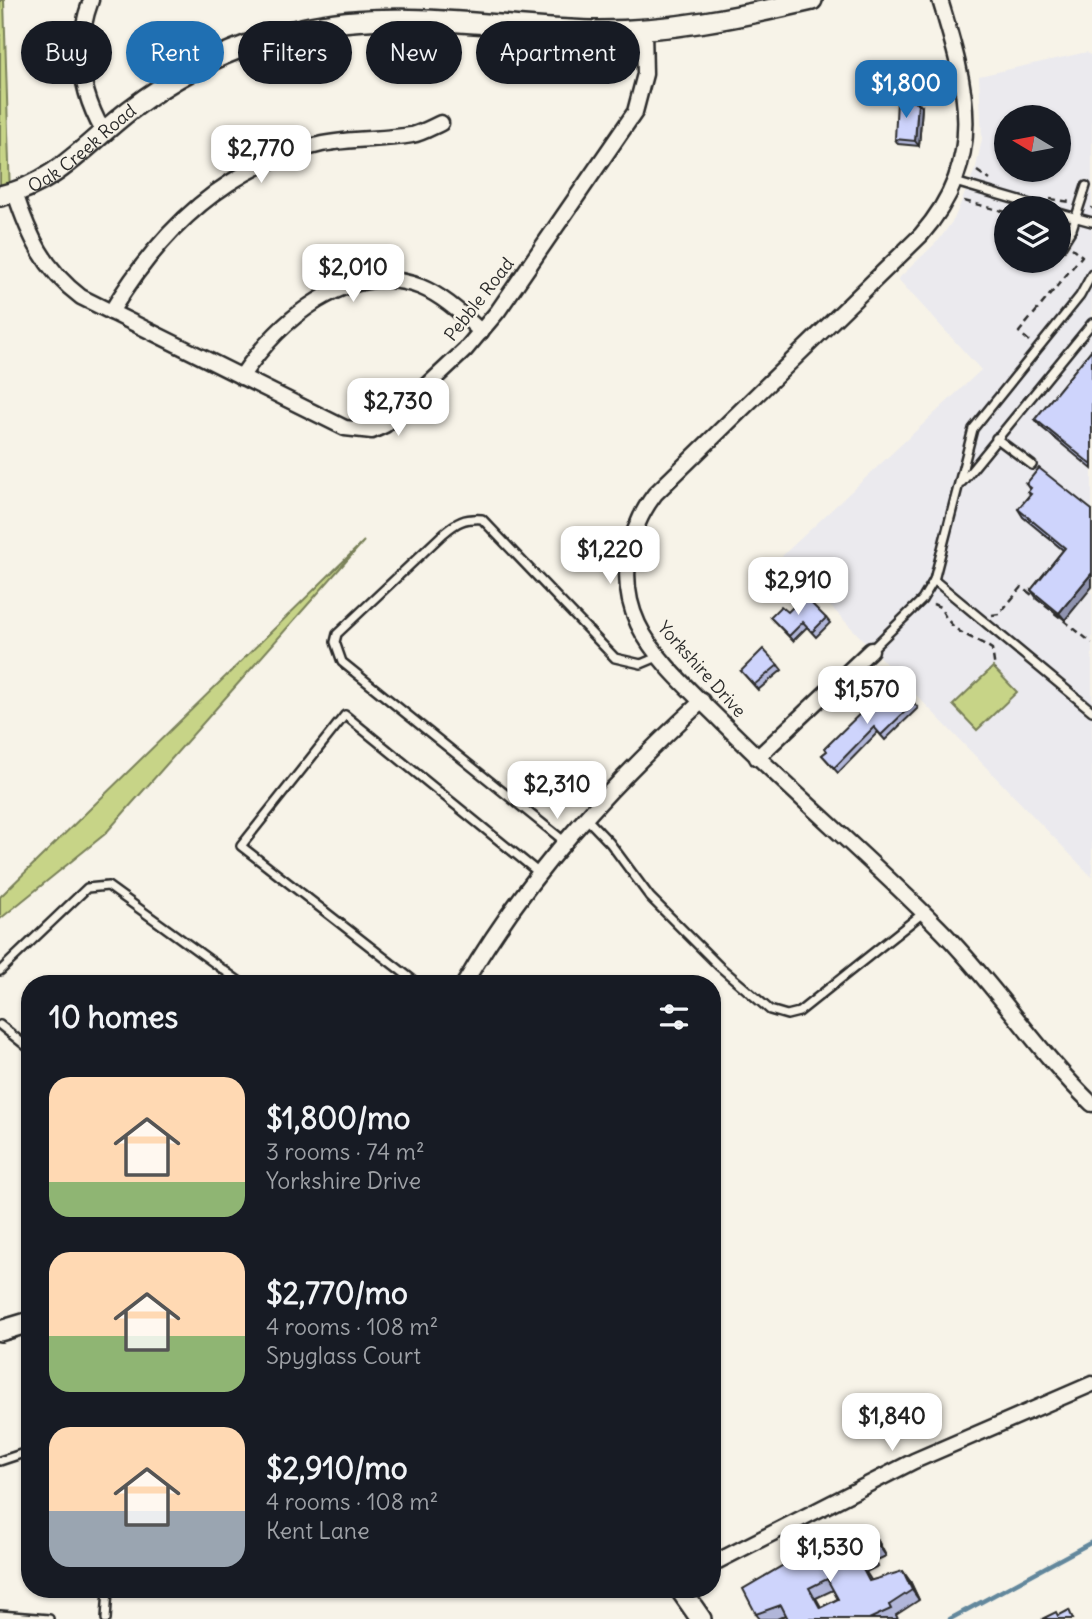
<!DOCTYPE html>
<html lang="en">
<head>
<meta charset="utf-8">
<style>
  :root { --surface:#171b24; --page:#242831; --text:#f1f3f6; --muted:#9ea1a6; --accent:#1f6fb2 }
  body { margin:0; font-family:Delius,sans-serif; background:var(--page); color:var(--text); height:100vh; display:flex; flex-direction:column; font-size:26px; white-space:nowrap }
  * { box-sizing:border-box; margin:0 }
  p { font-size:23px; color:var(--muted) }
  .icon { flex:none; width:38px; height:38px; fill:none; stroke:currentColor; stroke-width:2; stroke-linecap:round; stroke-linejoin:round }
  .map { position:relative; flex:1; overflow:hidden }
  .panel { position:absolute; left:21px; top:975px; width:700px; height:623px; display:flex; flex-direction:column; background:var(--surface); border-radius:28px; box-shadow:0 2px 5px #0004 }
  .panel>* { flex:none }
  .guide { position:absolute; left:21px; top:21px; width:700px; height:63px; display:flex; gap:14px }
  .needle { width:46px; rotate:280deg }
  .controls { position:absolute; left:994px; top:105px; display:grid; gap:14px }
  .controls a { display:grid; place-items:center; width:77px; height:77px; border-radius:50%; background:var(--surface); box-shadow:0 2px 5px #0004; font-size:35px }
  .price { position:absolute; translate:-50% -60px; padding:0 16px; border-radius:14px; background:#fff; color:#222; font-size:23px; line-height:46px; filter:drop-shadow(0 2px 4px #0008) }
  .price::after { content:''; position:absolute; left:50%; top:42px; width:21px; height:16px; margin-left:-10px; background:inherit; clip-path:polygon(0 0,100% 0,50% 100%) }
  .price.selected { background:var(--accent); color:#fff }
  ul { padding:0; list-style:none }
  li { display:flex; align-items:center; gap:21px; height:175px; padding:0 28px }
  li span { display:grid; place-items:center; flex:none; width:196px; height:140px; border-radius:21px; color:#555 }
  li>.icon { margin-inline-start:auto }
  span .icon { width:84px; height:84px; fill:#fffc; stroke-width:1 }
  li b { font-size:30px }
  h2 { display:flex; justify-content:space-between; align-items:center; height:84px; padding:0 28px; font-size:30px }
  .tag { padding:0 24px; border-radius:32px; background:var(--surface); box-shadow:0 2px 5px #0004; font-size:24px; line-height:63px }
  .tag.selected { background:var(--accent); color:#fff }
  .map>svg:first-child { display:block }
  .built { fill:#ebeaee; fill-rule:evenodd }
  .green { fill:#c7d487; stroke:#798059; stroke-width:2 }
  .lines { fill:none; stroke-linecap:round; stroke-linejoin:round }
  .stream { stroke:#62879c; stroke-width:4.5 }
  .lane-casing { stroke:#2b2b2b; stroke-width:12 }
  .street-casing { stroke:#2b2b2b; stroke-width:19 }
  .secondary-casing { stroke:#2b2b2b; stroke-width:24 }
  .path { stroke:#2b2b2b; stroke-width:2.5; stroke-dasharray:7 5; stroke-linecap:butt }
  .lane { stroke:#f7f3e8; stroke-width:7 }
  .street { stroke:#f7f3e8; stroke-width:14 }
  .secondary { stroke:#f7f3e8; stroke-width:19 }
  .wall { fill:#b1b6d9; stroke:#2b2b2b; stroke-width:2; fill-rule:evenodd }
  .shaded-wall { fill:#9094b0; stroke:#2b2b2b; stroke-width:2 }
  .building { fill:#ced4fc; stroke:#2b2b2b; stroke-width:2; fill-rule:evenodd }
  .labels { text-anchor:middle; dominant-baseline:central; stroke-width:5; stroke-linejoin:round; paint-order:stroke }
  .street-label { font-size:18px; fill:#2b2b2b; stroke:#f7f3e8 }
</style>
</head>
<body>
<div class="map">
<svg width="1092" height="1619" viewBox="0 0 1092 1619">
  <rect width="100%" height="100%" fill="#f7f3e8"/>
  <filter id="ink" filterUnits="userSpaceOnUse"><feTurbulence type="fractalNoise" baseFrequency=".0143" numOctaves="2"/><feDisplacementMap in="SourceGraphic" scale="14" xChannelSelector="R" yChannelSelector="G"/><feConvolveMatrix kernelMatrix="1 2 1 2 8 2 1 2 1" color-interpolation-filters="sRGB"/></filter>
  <g filter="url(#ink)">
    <!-- built -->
    <path class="built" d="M1087 52 1092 57V877L782 556 981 370 898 279 939 240 954 219 976 167 982 139 979 76ZM1006 117H1059V170H1006ZM1006 208H1059V261H1006Z"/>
    <!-- green -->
    <g class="green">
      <path d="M0 0H4L10 196H0Z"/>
      <path d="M364 541 105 834 0 919V897Z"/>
      <path d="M993 667 1017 692 977 730 953 705Z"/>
    </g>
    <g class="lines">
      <!-- stream -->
      <path class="stream" d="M950 1619 1092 1542"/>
      <defs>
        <g id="lane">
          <path d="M955 182 1044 208"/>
          <path d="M1059 213 1092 222"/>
          <path d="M1060 248 1072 229 1086 186"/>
          <path d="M996 438 1032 465"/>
          <path d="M962 482 1092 323"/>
          <path d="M934 580 1092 711"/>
          <path d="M871 650 922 600 934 580 973 429 1080 296 1092 274"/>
          <path d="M585 817 610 843 650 897 719 966 770 1010 787 1015 799 1012 923 913"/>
          <path d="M564 841 342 662 335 642 337 634 444 533C457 522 464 518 482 519L615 658 641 664 660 656"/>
          <path d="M0 971 87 888 108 886 243 984"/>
          <path d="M418 984 241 846 345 715 539 873"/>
          <path d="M0 1025 30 1049"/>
          <path d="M0 1461 30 1451"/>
          <path d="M0 1615 49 1619"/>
          <path d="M106 1619 108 1589"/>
        </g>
        <g id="street">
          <path d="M91 0C74 46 79 89 103 131"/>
          <path d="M940 0C967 88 987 159 921 235L655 494C627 531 618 581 638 624 655 660 692 692 720 720 791 792 868 856 939 928 994 983 1036 1050 1092 1104"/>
          <path d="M15 193C29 236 44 269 81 297L345 428 372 431 385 425 465 350 498 311 635 112 645 74 644 30"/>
          <path d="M111 312C159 232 227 165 322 144 352 138 382 140 412 135 422 133 432 127 441 123"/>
          <path d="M241 377C278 322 348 258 421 287 443 296 464 315 481 332"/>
          <path d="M757 758 871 650"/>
          <path d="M464 984C527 875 610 786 702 701"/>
          <path d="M712 1564 914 1461 1092 1384"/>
        </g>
        <g id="secondary">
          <path id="s1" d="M0 196C56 184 87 143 130 110 181 71 240 43 302 29 396 7 497 29 592 31 668 32 739 17 812 0"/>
          <path d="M0 1331 30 1322"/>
          <path d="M680 1589 701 1619"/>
        </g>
      </defs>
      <!-- lane casing -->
      <use href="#lane" class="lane-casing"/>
      <!-- street casing -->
      <use href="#street" class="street-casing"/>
      <!-- secondary casing -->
      <use href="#secondary" class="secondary-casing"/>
      <!-- path -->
      <g class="path">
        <path d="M977 171 990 180"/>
        <path d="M1050 199 1070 202"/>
        <path d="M964 201 1006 212"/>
        <path d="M1091 208H1092"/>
        <path d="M1029 341 1019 332 1082 256 1072 248"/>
        <path d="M933 604 940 607C955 637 968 633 992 649L995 669"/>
        <path d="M992 615 999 614 1022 587 1092 643"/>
      </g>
      <!-- lane -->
      <use href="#lane" class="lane"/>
      <!-- street -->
      <use href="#street" class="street"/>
      <!-- secondary -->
      <use href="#secondary" class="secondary"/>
    </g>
    <!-- wall -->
    <g class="wall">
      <path d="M922 107 919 146 898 144 895 139Z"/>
      <path d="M1092 349V469L1040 426 1035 419Z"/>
      <path d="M1026 484 1092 510 1065 620 1036 597 1031 590 1063 550 1023 517 1018 509 1030 494 1028 492 1030 490Z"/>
      <path d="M788 612 826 618 830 623 816 637 807 627 793 641 770 617Z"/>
      <path d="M778 665 782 670 758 690 741 671Z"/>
      <path d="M914 703 918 708 885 740 878 732 838 773 822 755 883 708Z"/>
      <path d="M870 1529 877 1539 886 1556 875 1561 878 1566 866 1572 871 1580 910 1581 919 1600 896 1615 898 1619H788L786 1615 777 1619H760L756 1614 789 1567 846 1538ZM833 1590 838 1599 821 1607 816 1598Z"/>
    </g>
    <!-- shaded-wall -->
    <g class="shaded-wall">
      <path d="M918 102 922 107 919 146 915 141Z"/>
      <path d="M1092 573V587L1065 620 1059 613Z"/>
      <path d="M870 1529 877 1539 886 1556 879 1546Z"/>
      <path d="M903 1571 910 1581 919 1600 912 1590Z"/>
    </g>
    <!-- building -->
    <g class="building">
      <path d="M897 100 918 102 915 141 895 139Z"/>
      <path d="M1092 349V465L1035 419Z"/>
      <path d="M1039 468 1092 510V573L1059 613 1031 590 1065 548 1018 509 1031 494 1028 492 1031 488 1026 484Z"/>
      <path d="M804 596 826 618 812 632 803 622 789 636 770 617 781 606 788 612Z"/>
      <path d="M763 649 778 665 754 685 741 671Z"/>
      <path d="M901 690 914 703 881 735 874 727 834 768 822 755 827 751 825 748 875 699 883 708Z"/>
      <path d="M870 1529 879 1546 868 1551 871 1556 859 1562 869 1581 903 1571 912 1590 889 1605 891 1609 869 1619H788L781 1605 756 1614 743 1589 787 1563 789 1567 816 1553 814 1550 844 1535 846 1538ZM827 1579 838 1599 820 1608 809 1588Z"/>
      <path d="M1069 1610 1073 1619H1042L1056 1612 1058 1616Z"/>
    </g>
  </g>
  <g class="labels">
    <!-- street labels -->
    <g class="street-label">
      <text stroke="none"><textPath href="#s1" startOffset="96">Oak Creek Road</textPath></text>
      <text transform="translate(479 299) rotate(-52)">Pebble Road</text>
      <text transform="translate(702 669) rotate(48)">Yorkshire Drive</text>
    </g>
  </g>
</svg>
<div class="controls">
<a><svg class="needle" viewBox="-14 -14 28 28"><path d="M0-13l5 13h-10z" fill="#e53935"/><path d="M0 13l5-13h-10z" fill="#9ea1a6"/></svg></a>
<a><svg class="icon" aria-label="layers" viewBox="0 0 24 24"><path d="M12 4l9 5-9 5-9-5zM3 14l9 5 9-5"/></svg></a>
</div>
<b class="price selected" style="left:906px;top:120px">$1,800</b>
<b class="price" style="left:261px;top:185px">$2,770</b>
<b class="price" style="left:353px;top:304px">$2,010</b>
<b class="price" style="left:398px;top:438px">$2,730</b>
<b class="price" style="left:610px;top:586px">$1,220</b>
<b class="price" style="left:798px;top:617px">$2,910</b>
<b class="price" style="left:867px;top:726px">$1,570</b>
<b class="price" style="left:557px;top:821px">$2,310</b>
<b class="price" style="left:892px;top:1453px">$1,840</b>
<b class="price" style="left:830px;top:1584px">$1,530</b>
<div class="guide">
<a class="tag">Buy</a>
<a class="tag selected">Rent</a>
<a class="tag">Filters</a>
<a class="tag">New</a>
<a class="tag">Apartment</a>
</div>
<section class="panel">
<h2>10 homes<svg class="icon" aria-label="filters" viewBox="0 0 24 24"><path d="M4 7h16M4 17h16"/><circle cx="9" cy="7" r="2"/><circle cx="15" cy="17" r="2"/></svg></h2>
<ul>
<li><span style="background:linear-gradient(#ffd9b3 75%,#8fb573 0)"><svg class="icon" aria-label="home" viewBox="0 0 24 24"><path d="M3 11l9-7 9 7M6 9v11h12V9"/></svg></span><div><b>$1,800/mo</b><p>3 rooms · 74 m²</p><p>Yorkshire Drive</p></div></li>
<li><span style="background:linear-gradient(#ffd9b3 60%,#8fb573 0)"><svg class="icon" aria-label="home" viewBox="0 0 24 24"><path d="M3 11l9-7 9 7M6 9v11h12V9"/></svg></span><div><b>$2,770/mo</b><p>4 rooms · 108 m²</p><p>Spyglass Court</p></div></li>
<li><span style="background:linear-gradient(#ffd9b3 60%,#9aa5b1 0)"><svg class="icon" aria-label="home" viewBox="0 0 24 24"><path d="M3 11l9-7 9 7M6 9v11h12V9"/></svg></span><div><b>$2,910/mo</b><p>4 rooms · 108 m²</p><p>Kent Lane</p></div></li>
</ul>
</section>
</div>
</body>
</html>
